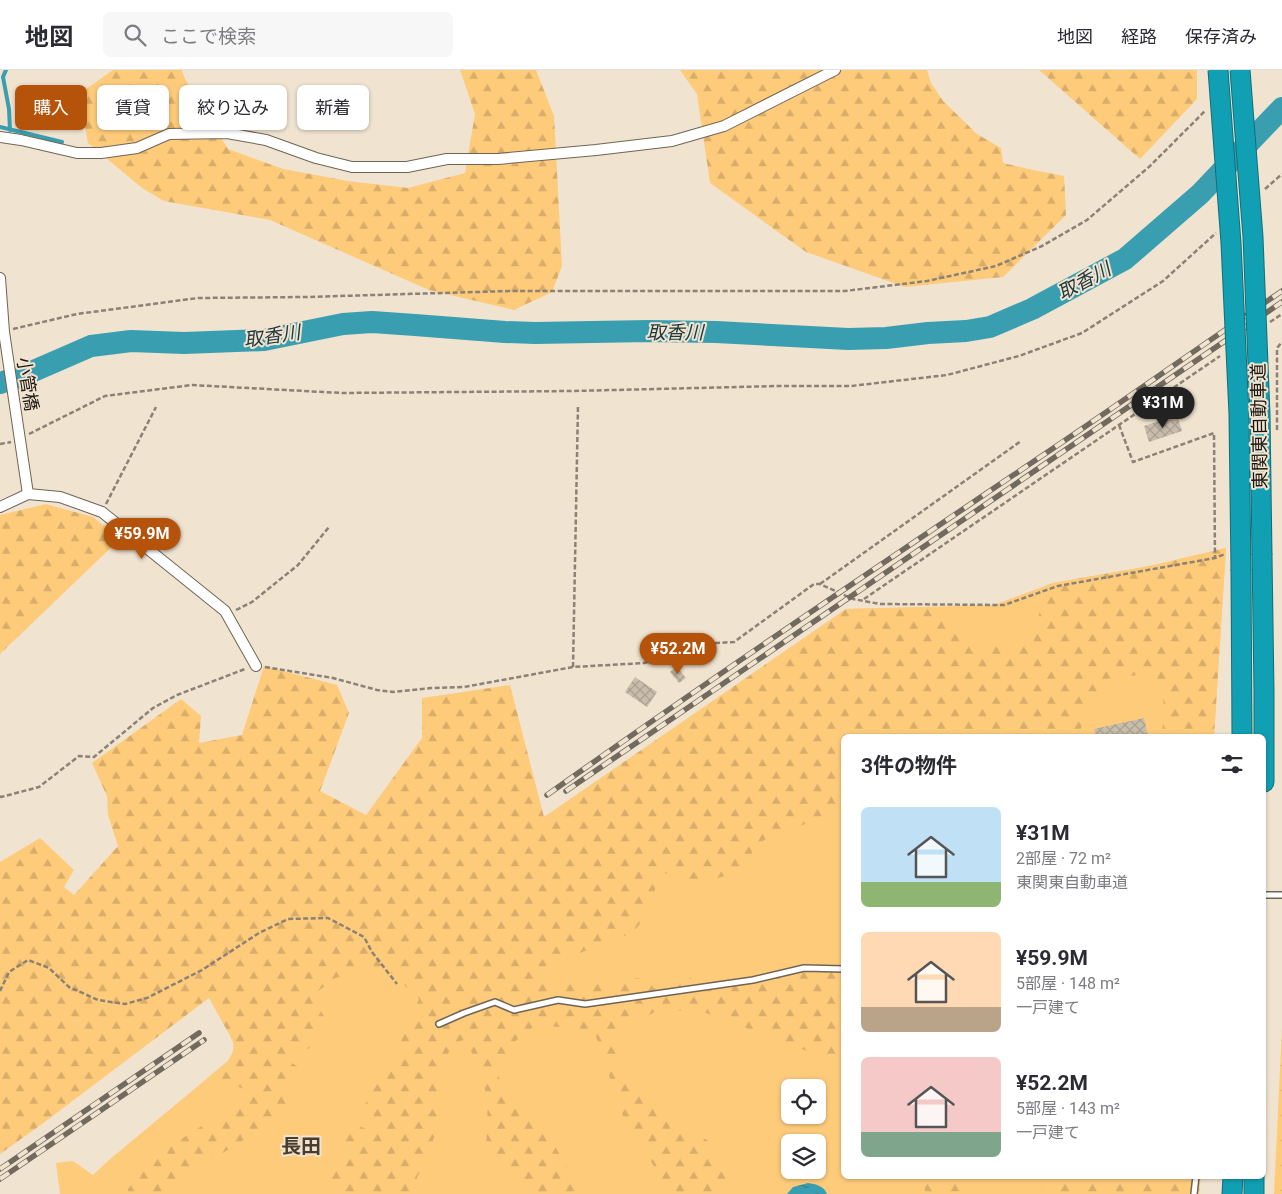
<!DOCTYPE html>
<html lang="ja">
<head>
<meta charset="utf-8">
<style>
  :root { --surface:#fff; --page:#f7f7f7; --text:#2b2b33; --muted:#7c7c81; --line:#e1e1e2; --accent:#b45309 }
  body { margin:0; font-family:Roboto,"Noto Sans JP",sans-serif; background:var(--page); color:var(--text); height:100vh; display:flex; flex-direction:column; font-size:19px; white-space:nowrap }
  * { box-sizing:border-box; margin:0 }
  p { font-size:16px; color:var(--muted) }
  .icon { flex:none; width:28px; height:28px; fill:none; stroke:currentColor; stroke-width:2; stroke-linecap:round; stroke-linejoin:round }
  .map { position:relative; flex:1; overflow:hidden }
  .details { position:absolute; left:841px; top:664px; width:425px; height:445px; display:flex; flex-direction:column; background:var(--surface); border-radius:8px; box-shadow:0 1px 4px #0004 }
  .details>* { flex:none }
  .guide { position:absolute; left:15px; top:15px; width:475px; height:45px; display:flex; gap:10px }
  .fabs { position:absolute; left:781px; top:1009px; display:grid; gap:10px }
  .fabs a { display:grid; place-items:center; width:45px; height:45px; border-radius:8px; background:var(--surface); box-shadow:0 1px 4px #0004; font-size:25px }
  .price { position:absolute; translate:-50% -42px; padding:0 11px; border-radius:18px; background:var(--accent); color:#fff; font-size:16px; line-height:32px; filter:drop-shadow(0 1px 2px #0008) }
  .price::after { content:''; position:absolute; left:50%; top:30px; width:15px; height:11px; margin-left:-8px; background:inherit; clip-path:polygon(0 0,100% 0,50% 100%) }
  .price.on { background:#222; color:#fff }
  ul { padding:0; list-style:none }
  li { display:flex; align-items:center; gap:15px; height:125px; padding:0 20px }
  li span { display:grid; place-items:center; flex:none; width:140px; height:100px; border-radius:8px; color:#555 }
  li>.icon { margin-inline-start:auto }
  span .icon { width:60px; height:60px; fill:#fffc; stroke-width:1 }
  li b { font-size:21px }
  h2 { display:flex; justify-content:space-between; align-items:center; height:60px; padding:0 20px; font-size:21px }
  .pill { padding:0 18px; border-radius:8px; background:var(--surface); box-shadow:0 1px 4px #0004; font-size:18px; line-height:45px }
  .pill.on { background:var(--accent); color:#fff }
  header { display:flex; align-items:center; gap:30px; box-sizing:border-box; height:70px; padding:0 25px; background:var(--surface); border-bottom:1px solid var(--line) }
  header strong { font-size:24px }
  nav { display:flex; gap:28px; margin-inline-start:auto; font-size:18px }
  .search { width:350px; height:45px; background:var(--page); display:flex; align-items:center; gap:12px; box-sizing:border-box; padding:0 18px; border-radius:8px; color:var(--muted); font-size:19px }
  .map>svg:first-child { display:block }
  .green { fill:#fecb7b; fill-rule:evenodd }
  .forest { fill:url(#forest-firs) }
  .water { fill:url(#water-ripples) }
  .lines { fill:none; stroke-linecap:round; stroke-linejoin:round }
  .stream { stroke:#399fb0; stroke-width:4 }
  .river { stroke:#399fb0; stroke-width:22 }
  .building { fill:url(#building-cross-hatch) }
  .lane-casing { stroke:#706554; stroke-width:8 }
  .street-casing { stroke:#706554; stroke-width:12 }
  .highway-casing { stroke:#146e79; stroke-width:21 }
  .path { stroke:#8b8174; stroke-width:2.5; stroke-dasharray:5 2.5; stroke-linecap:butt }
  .lane { stroke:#fff; stroke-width:5 }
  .street { stroke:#fff; stroke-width:10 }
  .highway { stroke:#119fb3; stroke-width:19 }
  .rail-casing { stroke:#726a5f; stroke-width:5.5 }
  .rail { stroke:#f0e3d0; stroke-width:4; stroke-dasharray:11; stroke-linecap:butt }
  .highway-bridge-casing { stroke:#146e79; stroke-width:21; stroke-linecap:butt }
  .highway-bridge { stroke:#119fb3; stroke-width:19 }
  .labels { text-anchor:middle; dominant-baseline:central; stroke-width:4; stroke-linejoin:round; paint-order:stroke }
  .street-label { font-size:18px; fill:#19140e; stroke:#f0e3d0 }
  .water-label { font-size:19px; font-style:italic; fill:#21383d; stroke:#f0e3d0 }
  .quarter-label { font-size:20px; font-weight:bold; fill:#473c2d; stroke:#f0e3d0 }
</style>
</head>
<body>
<header>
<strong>地図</strong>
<div class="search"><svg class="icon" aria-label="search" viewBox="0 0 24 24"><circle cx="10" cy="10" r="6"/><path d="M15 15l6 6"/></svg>ここで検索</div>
<nav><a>地図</a><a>経路</a><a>保存済み</a></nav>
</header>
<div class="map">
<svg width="1282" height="1124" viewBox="0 0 1282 1124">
  <defs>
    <pattern id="forest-firs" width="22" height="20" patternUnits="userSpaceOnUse" patternTransform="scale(1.25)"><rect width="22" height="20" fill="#fecb7b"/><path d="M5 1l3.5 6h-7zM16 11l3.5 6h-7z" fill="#d9ad69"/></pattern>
    <pattern id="water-ripples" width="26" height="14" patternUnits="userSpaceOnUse" patternTransform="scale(1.25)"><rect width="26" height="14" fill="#399fb0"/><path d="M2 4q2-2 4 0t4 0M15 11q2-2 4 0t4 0" fill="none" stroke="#2f808e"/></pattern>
    <pattern id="building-cross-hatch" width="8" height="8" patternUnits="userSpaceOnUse" patternTransform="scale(1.25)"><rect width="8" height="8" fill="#c8bcaa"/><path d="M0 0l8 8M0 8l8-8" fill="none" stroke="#aba191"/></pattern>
  </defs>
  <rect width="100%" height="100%" fill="#f0e3d0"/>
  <!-- green -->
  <path class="green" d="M1226 478 1214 666H844V1106H1184L1182 1124H60L56 1093 73 1091 93 1105 109 1090 228 991C234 981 236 977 230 966L846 539 994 535 1053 513 1150 496ZM790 1018H818V1045H790ZM790 1072H818V1100H790Z"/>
  <!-- forest -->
  <g class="forest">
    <path d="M113 0H182L185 9 228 79 283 99 348 111 408 118 465 103 475 44 460 0H536L554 46 562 196 552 222 514 240 429 220 270 150 164 131 142 118 88 73 79 24Z"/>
    <path d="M680 0H927L931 13 943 31 977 64 1001 78 1003 93 1033 100 1064 106 1066 145 1003 207 905 217 806 182 710 113 697 24Z"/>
    <path d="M1039 0H1197V29L1140 89Z"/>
    <path d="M46 434 93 447 120 469 0 584V445Z"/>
    <path d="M1226 478 1214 666H1162L1164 637 1162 623 1146 604 1106 609 1081 658 1083 666H844V716L834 743 764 770 740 796 728 805 704 812 682 808 675 801 659 805 648 845 632 863 541 898 554 916 584 909 620 913 637 908 651 911 653 918H672L675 907 680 903H686L698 916 771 909 786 899 826 896 844 899V995L701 941 658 940 630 956 617 974 623 1006 669 1047 707 1070 718 1089 732 1124H671L622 1044 594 960 536 955 514 972 496 1000 509 1032 553 1073 583 1124H535L530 1114 498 1094 486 1080 488 1028 470 978 463 970 457 972 429 1007 439 1019 441 1042 432 1074 410 1124H328L325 1117 330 1101 336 1094 353 1088 344 1072 346 1058 359 1056 373 1062 365 1035 377 1009 394 987 419 929 385 897 335 908 312 926 328 953 310 978 295 984 285 989 297 996 287 1035 253 1064 178 1111 176 1124H156V1123L148 1120 144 1124H128V1119L155 1086 253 1023 211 1005 228 991 233 982 234 973 209 928 42 1054 0 1084V792L40 768 74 800 64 817 74 825 118 776 108 745 107 726 92 693 181 629 201 646 199 673 242 665 264 596 337 615 349 643 320 721 366 745 422 668V628L510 615 544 747 846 539 940 537 970 576 1033 574 1045 516 1053 513 1150 496Z"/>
    <path d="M1282 958V1124H1274Z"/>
    <path d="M921 1106H963L967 1124H926Z"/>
    <path d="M1035 1106H1201L1199 1124H1043Z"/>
  </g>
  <!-- water -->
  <path class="water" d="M808 1113C816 1114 824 1116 827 1124H787L793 1117Z"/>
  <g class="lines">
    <!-- stream -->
    <g class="stream">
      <path d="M6 0 3 7 9 39 10 60"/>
      <path d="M0 57 62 72"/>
    </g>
    <!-- river -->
    <path class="river" d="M0 313 22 306 91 276 131 271 184 273 264 270 343 254 372 252 415 255 505 262 535 263 649 261 716 262 848 269 886 268 928 263 966 261 990 257 1032 239 1125 189 1200 124 1282 38"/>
  </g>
  <!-- building -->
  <g class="building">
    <path d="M1177 345 1182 361 1149 372 1144 356Z"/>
    <path d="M677 597 686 608 679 613 670 602Z"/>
    <path d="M635 607 657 622 647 637 625 622Z"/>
    <path d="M1144 648 1148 666H1096L1094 659Z"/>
  </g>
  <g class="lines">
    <defs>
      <g id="lane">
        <path d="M1264 825H1282"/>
        <path d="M439 954 464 943 495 932 514 940 558 930 585 934 753 910 804 898 844 899"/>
        <path d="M1194 1124 1196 1106"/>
      </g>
      <g id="street">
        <path d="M0 67 21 70 77 83H101L137 78 169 64 227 63 266 70 316 88 352 97H407L447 89H498L596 80 672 71 724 56 835 0"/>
        <path d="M0 208 4 262 28 424"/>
        <path d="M0 437 28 424 60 427 102 442 225 541 256 596"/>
      </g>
      <g id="highway">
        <path d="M1262 485 1264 622V712"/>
        <path d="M1241 501 1242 666"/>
        <path d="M1232 1124 1233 1106"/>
        <path d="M1254 1124V1106"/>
      </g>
    </defs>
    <!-- lane casing -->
    <use href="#lane" class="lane-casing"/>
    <!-- street casing -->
    <use href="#street" class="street-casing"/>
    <!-- highway casing -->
    <use href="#highway" class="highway-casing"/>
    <!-- path -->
    <g class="path">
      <path d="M1265 119 1282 104"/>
      <path d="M1270 252 1282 244"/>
      <path d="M13 259 77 244 198 228 306 227 510 221H845L927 211 996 196 1042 176 1087 150 1150 96 1206 40"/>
      <path d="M1119 355 1133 392 1214 363 1215 488"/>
      <path d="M1277 360V278L1282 272"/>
      <path d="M29 364 105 326 192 315 342 323 573 321 779 316H851L947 305 1019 286 1082 263 1163 211 1216 163"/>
      <path d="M0 374 11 372"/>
      <path d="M106 434 156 337"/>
      <path d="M820 514 1021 371"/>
      <path d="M864 529 1220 286"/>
      <path d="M236 540 252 532 298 495 329 457"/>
      <path d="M265 597 333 608 377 620 393 622 431 618 464 617 573 597 644 593 716 573 734 572 814 514H820L853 529 880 534 1004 535 1058 516 1215 488 1225 484"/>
      <path d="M573 597 578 335"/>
      <path d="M0 726 1 727 39 717 79 686 94 687 153 638 177 625 245 599"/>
      <path d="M0 921 9 902 28 890 49 898 69 917 98 930 125 934 147 928 202 900 259 863 288 849 328 848 364 867 372 882 397 914"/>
    </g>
    <!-- lane -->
    <use href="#lane" class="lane"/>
    <!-- street -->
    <use href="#street" class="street"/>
    <!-- highway -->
    <use href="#highway" class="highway"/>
    <defs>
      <g id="rail">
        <path d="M566 721 1282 232"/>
        <path d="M547 725C716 605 889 489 1061 373 1135 323 1208 271 1282 221"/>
        <path d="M0 1099 199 963"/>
        <path d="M0 1109 204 970"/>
      </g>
    </defs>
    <!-- rail casing -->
    <use href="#rail" class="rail-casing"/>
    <!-- rail -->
    <use href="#rail" class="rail"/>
    <defs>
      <g id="highway-bridge">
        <path d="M1218 0 1231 173 1239 344 1241 501"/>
        <path d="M1240 0 1253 167 1260 345 1262 485"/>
      </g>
    </defs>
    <!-- highway-bridge casing -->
    <use href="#highway-bridge" class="highway-bridge-casing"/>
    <!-- highway-bridge -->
    <use href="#highway-bridge" class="highway-bridge"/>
  </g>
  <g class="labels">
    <!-- street labels -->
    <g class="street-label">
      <text transform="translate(28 314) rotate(81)">小管橋</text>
      <text transform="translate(1259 356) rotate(-91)">東関東自動車道</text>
    </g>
    <!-- water labels -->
    <g class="water-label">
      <text transform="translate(1084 211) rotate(-28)">取香川</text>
      <text x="675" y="262">取香川</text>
      <text transform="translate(272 266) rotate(-8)">取香川</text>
    </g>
    <!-- quarter labels -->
    <g class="quarter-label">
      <text x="301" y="1076">長田</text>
    </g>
  </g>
</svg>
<div class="fabs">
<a><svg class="icon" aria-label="locate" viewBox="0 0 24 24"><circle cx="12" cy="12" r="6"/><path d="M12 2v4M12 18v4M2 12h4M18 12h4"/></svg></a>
<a><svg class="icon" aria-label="layers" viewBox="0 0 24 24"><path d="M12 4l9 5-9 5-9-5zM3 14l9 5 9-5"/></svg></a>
</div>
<b class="price on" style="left:1163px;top:359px">¥31M</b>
<b class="price" style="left:142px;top:490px">¥59.9M</b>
<b class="price" style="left:678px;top:605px">¥52.2M</b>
<div class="guide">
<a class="pill on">購入</a>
<a class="pill">賃貸</a>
<a class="pill">絞り込み</a>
<a class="pill">新着</a>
</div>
<section class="details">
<h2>3件の物件<svg class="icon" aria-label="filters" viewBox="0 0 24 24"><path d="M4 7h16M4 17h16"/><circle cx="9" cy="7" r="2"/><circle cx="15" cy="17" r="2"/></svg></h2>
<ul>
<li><span style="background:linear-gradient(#bfe0f5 75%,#8fb573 0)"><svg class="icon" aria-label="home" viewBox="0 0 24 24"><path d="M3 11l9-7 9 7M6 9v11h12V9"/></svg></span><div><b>¥31M</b><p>2部屋 · 72 m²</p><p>東関東自動車道</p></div></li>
<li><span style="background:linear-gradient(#ffd9b3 75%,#b9a48a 0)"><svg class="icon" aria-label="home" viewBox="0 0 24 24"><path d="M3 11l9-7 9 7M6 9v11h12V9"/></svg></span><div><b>¥59.9M</b><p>5部屋 · 148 m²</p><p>一戸建て</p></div></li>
<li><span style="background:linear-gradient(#f6c9c9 75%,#7fa58c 0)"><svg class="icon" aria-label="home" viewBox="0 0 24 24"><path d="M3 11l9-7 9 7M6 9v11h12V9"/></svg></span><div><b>¥52.2M</b><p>5部屋 · 143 m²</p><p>一戸建て</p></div></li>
</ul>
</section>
</div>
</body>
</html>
